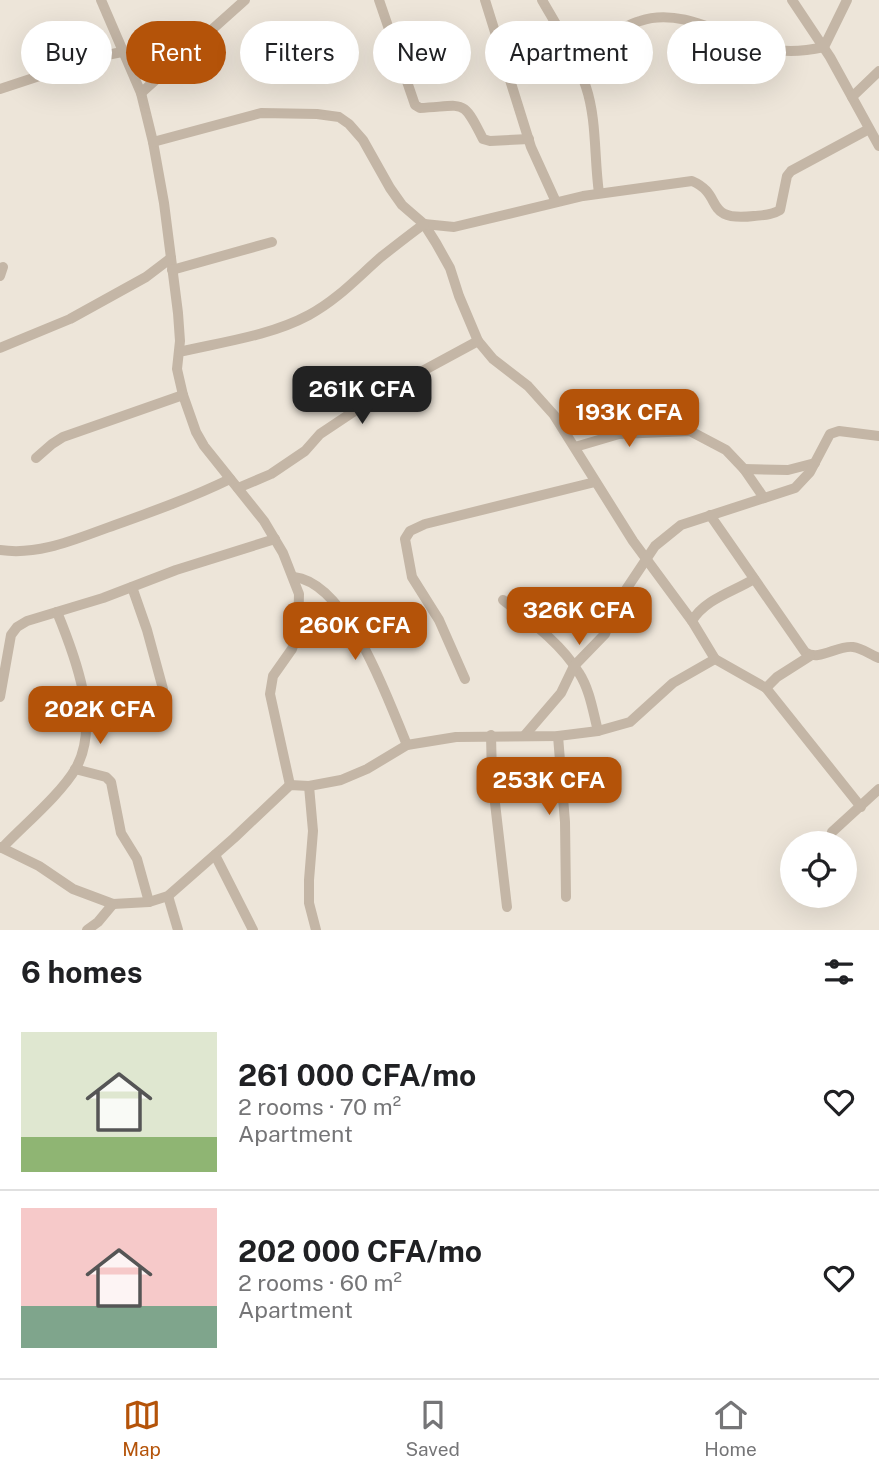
<!DOCTYPE html>
<html lang="en">
<head>
<meta charset="utf-8">
<style>
  :root { --surface:#fff; --page:#f6f6f6; --text:#202124; --muted:#757577; --line:#e0e0e0; --accent:#b45309 }
  body { margin:0; font-family:"Public Sans",sans-serif; background:var(--page); color:var(--text); height:100vh; display:flex; flex-direction:column; font-size:26px; white-space:nowrap }
  * { box-sizing:border-box; margin:0 }
  p { font-size:23px; color:var(--muted) }
  .icon { flex:none; width:38px; height:38px; fill:none; stroke:currentColor; stroke-width:2; stroke-linecap:round; stroke-linejoin:round }
  .map { position:relative; height:930px; overflow:hidden }
  .panel { display:flex; flex-direction:column; background:var(--surface); flex:1 }
  .panel>* { flex:none }
  .top-card { position:absolute; left:21px; top:21px; width:838px; height:63px; display:flex; gap:14px }
  .buttons { position:absolute; left:780px; top:831px; display:grid; gap:14px }
  .buttons a { display:grid; place-items:center; width:77px; height:77px; border-radius:50%; background:var(--surface); box-shadow:0 7px 28px #0002; font-size:35px }
  .price { position:absolute; translate:-50% -60px; padding:0 16px; border-radius:14px; background:var(--accent); color:#fff; font-size:23px; line-height:46px; filter:drop-shadow(0 2px 4px #0008) }
  .price::after { content:''; position:absolute; left:50%; top:42px; width:21px; height:16px; margin-left:-10px; background:inherit; clip-path:polygon(0 0,100% 0,50% 100%) }
  .price.on { background:#222; color:#fff }
  ul { padding:0; list-style:none }
  li { display:flex; align-items:center; gap:21px; height:175px; padding:0 21px }
  li+li { border-top:2px solid var(--line) }
  li span { display:grid; place-items:center; flex:none; width:196px; height:140px; border-radius:0px; color:#555 }
  li>.icon { margin-inline-start:auto }
  span .icon { width:84px; height:84px; fill:#fffc; stroke-width:1 }
  li b { font-size:30px }
  h2 { display:flex; justify-content:space-between; align-items:center; height:84px; padding:0 21px; font-size:30px }
  .tag { padding:0 24px; border-radius:32px; background:var(--surface); box-shadow:0 7px 28px #0002; font-size:24px; line-height:63px }
  .tag.on { background:var(--accent); color:#fff }
  .tab-bar { display:flex; justify-content:space-around; align-items:center; height:98px; border-top:2px solid var(--line); background:var(--surface); font-size:19px; color:var(--muted) }
  .tab-bar a { display:grid; justify-items:center; gap:4px }
  .tab-bar .on { color:var(--accent) }
  .map>svg:first-child { display:block }
  .lines { fill:none; stroke-linecap:round; stroke-linejoin:round }
  .street { stroke:#c4b6a6; stroke-width:10 }
</style>
</head>
<body>
<div class="map">
<svg width="879" height="930" viewBox="0 0 879 930">
  <rect width="100%" height="100%" fill="#ede5d9"/>
  <g class="lines">
    <!-- street -->
    <g class="street">
      <path d="M101 0 141 93 153 142 164 203 178 313 180 341 177 369 183 395 196 432 204 446 264 521 283 553 299 594 298 631 292 649 273 676 270 694 290 785"/>
      <path d="M379 0 415 105 420 108C465 106 462 97 483 139L490 141 529 139"/>
      <path d="M485 0 531 147 556 202"/>
      <path d="M542 0C558 28 576 56 586 87 597 120 594 158 599 193"/>
      <path d="M792 0 830 57 879 146"/>
      <path d="M573 56C595 45 617 28 640 21 684 6 729 40 770 49 789 53 806 51 824 47L847 0"/>
      <path d="M0 89 97 57 122 52"/>
      <path d="M141 93 245 0"/>
      <path d="M852 97 879 71"/>
      <path d="M153 142 261 113 317 114 339 117 349 124 363 140 390 188 402 205 424 224 436 243 450 268 459 296 478 341 493 359 528 386 554 415 633 541 692 621 715 659 766 688 861 807"/>
      <path d="M424 224 454 227 583 196 692 181C725 195 702 222 754 216 764 215 772 215 780 210L787 176 791 171 869 129"/>
      <path d="M172 270 272 242"/>
      <path d="M0 276 3 267"/>
      <path d="M0 348 70 319 146 277 171 258"/>
      <path d="M179 352C222 342 270 336 309 315 337 300 357 278 381 257 395 246 409 235 424 224"/>
      <path d="M575 447 619 434 690 431 726 450 744 469 764 498"/>
      <path d="M36 458 52 444 63 437 183 395"/>
      <path d="M744 469 788 470 815 463"/>
      <path d="M238 488 271 474 305 451 320 434 380 394 478 341"/>
      <path d="M710 515 805 652C819 662 837 645 853 647 862 648 871 655 879 658"/>
      <path d="M0 550C40 556 78 538 115 525 154 511 193 497 230 479"/>
      <path d="M294 577C348 583 388 700 407 745"/>
      <path d="M132 587 147 630 163 689"/>
      <path d="M503 600C530 621 561 643 579 673 590 690 593 712 598 731"/>
      <path d="M692 621C705 599 733 592 754 579"/>
      <path d="M465 679 439 620 412 577 405 539 410 531 425 524 595 482"/>
      <path d="M766 688 777 677 810 656"/>
      <path d="M0 697 11 635 17 627 27 621 103 598 176 570 275 539"/>
      <path d="M491 735 492 777 507 907"/>
      <path d="M525 735 561 693 574 666 605 634 617 603 655 546 681 525 795 488 810 472 830 434 839 431 879 436"/>
      <path d="M558 736 565 822 566 897"/>
      <path d="M75 769 106 777 111 782 121 833 137 859 149 902"/>
      <path d="M309 786 313 831 309 880V903L316 930"/>
      <path d="M832 832 879 789"/>
      <path d="M0 847 39 866 73 889 113 904 149 902 168 896 234 838 290 785 309 786 341 780 367 769 407 745 456 737 558 736 598 731 630 722 673 683 715 659"/>
      <path d="M2 848C24 825 61 794 76 768 101 723 75 656 57 612"/>
      <path d="M215 855 253 930"/>
      <path d="M168 896 178 930"/>
      <path d="M87 930 98 922 113 904"/>
    </g>
  </g>
</svg>
<div class="buttons">
<a><svg class="icon" aria-label="locate" viewBox="0 0 24 24"><circle cx="12" cy="12" r="6"/><path d="M12 2v4M12 18v4M2 12h4M18 12h4"/></svg></a>
</div>
<b class="price on" style="left:362px;top:426px">261K CFA</b>
<b class="price" style="left:629px;top:449px">193K CFA</b>
<b class="price" style="left:579px;top:647px">326K CFA</b>
<b class="price" style="left:355px;top:662px">260K CFA</b>
<b class="price" style="left:100px;top:746px">202K CFA</b>
<b class="price" style="left:549px;top:817px">253K CFA</b>
<div class="top-card">
<a class="tag">Buy</a>
<a class="tag on">Rent</a>
<a class="tag">Filters</a>
<a class="tag">New</a>
<a class="tag">Apartment</a>
<a class="tag">House</a>
</div>
</div>
<section class="panel">
<h2>6 homes<svg class="icon" aria-label="filters" viewBox="0 0 24 24"><path d="M4 7h16M4 17h16"/><circle cx="9" cy="7" r="2"/><circle cx="15" cy="17" r="2"/></svg></h2>
<ul>
<li><span style="background:linear-gradient(#dfe7d0 75%,#8fb573 0)"><svg class="icon" aria-label="home" viewBox="0 0 24 24"><path d="M3 11l9-7 9 7M6 9v11h12V9"/></svg></span><div><b>261 000 CFA/mo</b><p>2 rooms · 70 m²</p><p>Apartment</p></div><svg class="icon" aria-label="heart" viewBox="0 0 24 24"><path d="M12 20l-8-8c-3-5 5-10 8-4 3-6 11-1 8 4z"/></svg></li>
<li><span style="background:linear-gradient(#f6c9c9 70%,#7fa58c 0)"><svg class="icon" aria-label="home" viewBox="0 0 24 24"><path d="M3 11l9-7 9 7M6 9v11h12V9"/></svg></span><div><b>202 000 CFA/mo</b><p>2 rooms · 60 m²</p><p>Apartment</p></div><svg class="icon" aria-label="heart" viewBox="0 0 24 24"><path d="M12 20l-8-8c-3-5 5-10 8-4 3-6 11-1 8 4z"/></svg></li>
</ul>
</section>
<nav class="tab-bar">
<a class="on"><svg class="icon" aria-label="map" viewBox="0 0 24 24"><path d="M3 6l6-2 6 2 6-2v14l-6 2-6-2-6 2zM9 4v14M15 6v14"/></svg>Map</a>
<a><svg class="icon" aria-label="saved" viewBox="0 0 24 24"><path d="M7 4h10v16l-5-4-5 4z"/></svg>Saved</a>
<a><svg class="icon" aria-label="home" viewBox="0 0 24 24"><path d="M3 11l9-7 9 7M6 9v11h12V9"/></svg>Home</a>
</nav>
</body>
</html>
